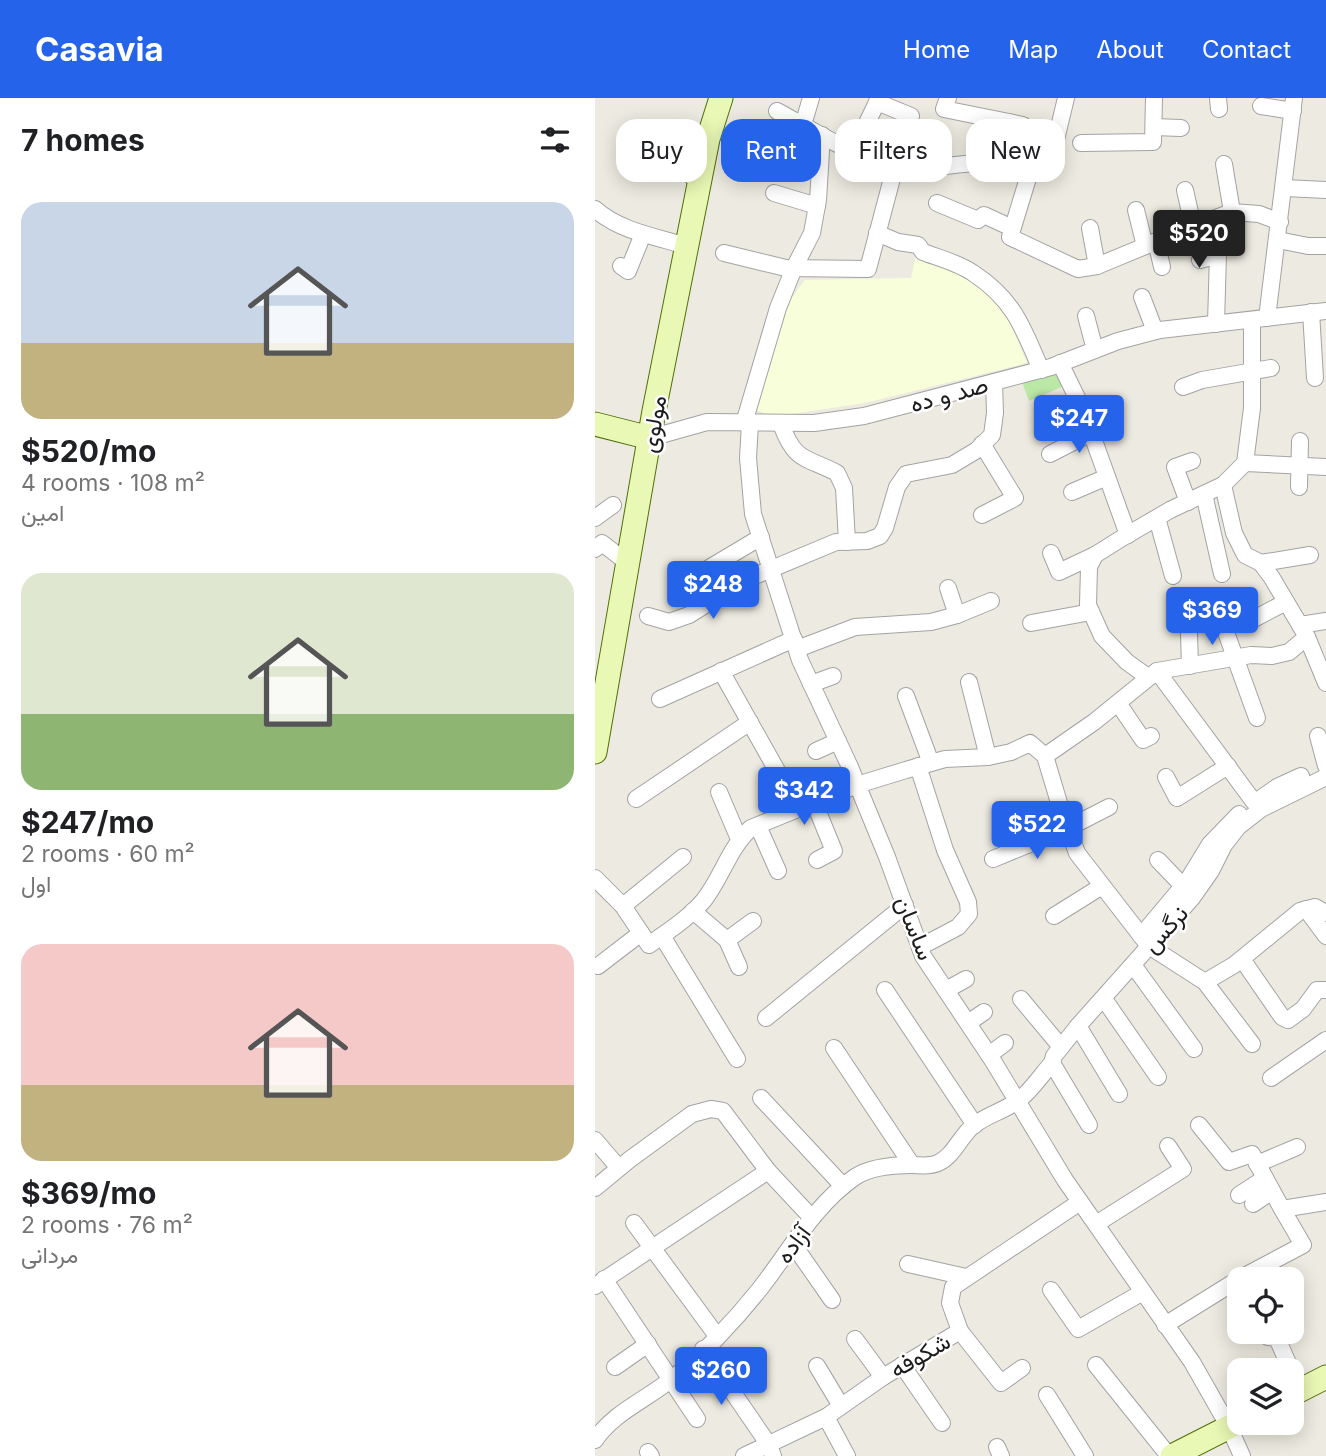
<!DOCTYPE html>
<html lang="en">
<head>
<meta charset="utf-8">
<style>
  :root { --surface:#fff; --page:#f6f6f6; --text:#202124; --muted:#757577; --accent:#2563eb }
  body { margin:0; font-family:Inter,Vazirmatn,sans-serif; background:var(--page); color:var(--text); height:100vh; display:flex; flex-direction:column; font-size:26px; white-space:nowrap }
  * { box-sizing:border-box; margin:0 }
  p { font-size:23px; color:var(--muted) }
  .icon { flex:none; width:38px; height:38px; fill:none; stroke:currentColor; stroke-width:2; stroke-linecap:round; stroke-linejoin:round }
  .map { position:relative; flex:1; overflow:hidden }
  .panel { display:flex; flex-direction:column; background:var(--surface); width:595px }
  .panel>* { flex:none }
  .guide { position:absolute; left:21px; top:21px; width:604px; height:63px; display:flex; gap:14px }
  .controls { position:absolute; left:632px; top:1169px; display:grid; gap:14px }
  .controls a { display:grid; place-items:center; width:77px; height:77px; border-radius:14px; background:var(--surface); box-shadow:0 4px 18px #0003; font-size:35px }
  .price { position:absolute; translate:-50% -60px; padding:0 16px; border-radius:7px; background:var(--accent); color:#fff; font-size:23px; line-height:46px; filter:drop-shadow(0 2px 4px #0008) }
  .price::after { content:''; position:absolute; left:50%; top:42px; width:21px; height:16px; margin-left:-10px; background:inherit; clip-path:polygon(0 0,100% 0,50% 100%) }
  .price.on { background:#222; color:#fff }
  ul { padding:0; list-style:none }
  li { display:grid; align-content:center; gap:14px; height:371px; padding:0 21px }
  li span { display:grid; place-items:center; height:217px; border-radius:21px; color:#555 }
  li>.icon { margin-inline-start:auto }
  span .icon { width:126px; height:126px; fill:#fffc; stroke-width:1 }
  li b { font-size:30px }
  h2 { display:flex; justify-content:space-between; align-items:center; height:84px; padding:0 21px; font-size:30px }
  .tag { padding:0 24px; border-radius:21px; background:var(--surface); box-shadow:0 4px 18px #0003; font-size:24px; line-height:63px }
  .tag.on { background:var(--accent); color:#fff }
  header { display:flex; align-items:center; gap:42px; box-sizing:border-box; height:98px; padding:0 35px; background:var(--accent); color:#fff }
  header strong { font-size:33px }
  nav { display:flex; gap:38px; margin-inline-start:auto; font-size:24px }
  main { display:flex; flex:1; min-height:0 }
  .map>svg:first-child { display:block }
  .education { fill:#f8fed9 }
  .grass { fill:#bbe7a7 }
  .lines { fill:none; stroke-linecap:round; stroke-linejoin:round }
  .street-casing { stroke:#a3a3a3; stroke-width:18 }
  .secondary-casing { stroke:#516f07; stroke-width:25 }
  .street { stroke:#fff; stroke-width:16 }
  .secondary { stroke:#e9f8b4; stroke-width:23 }
  .labels { text-anchor:middle; dominant-baseline:central; stroke-width:5; stroke-linejoin:round; paint-order:stroke }
  .street-label { font-size:24px; fill:#1c1c1c; stroke:#fff }
</style>
</head>
<body>
<header>
<strong>Casavia</strong>
<nav><a>Home</a><a>Map</a><a>About</a><a>Contact</a></nav>
</header>
<main>
<section class="panel">
<h2>7 homes<svg class="icon" aria-label="filters" viewBox="0 0 24 24"><path d="M4 7h16M4 17h16"/><circle cx="9" cy="7" r="2"/><circle cx="15" cy="17" r="2"/></svg></h2>
<ul>
<li><span style="background:linear-gradient(#c9d6e8 65%,#c2b280 0)"><svg class="icon" aria-label="home" viewBox="0 0 24 24"><path d="M3 11l9-7 9 7M6 9v11h12V9"/></svg></span><div><b>$520/mo</b><p>4 rooms · 108 m²</p><p>امین</p></div></li>
<li><span style="background:linear-gradient(#dfe7d0 65%,#8fb573 0)"><svg class="icon" aria-label="home" viewBox="0 0 24 24"><path d="M3 11l9-7 9 7M6 9v11h12V9"/></svg></span><div><b>$247/mo</b><p>2 rooms · 60 m²</p><p>اول</p></div></li>
<li><span style="background:linear-gradient(#f6c9c9 65%,#c2b280 0)"><svg class="icon" aria-label="home" viewBox="0 0 24 24"><path d="M3 11l9-7 9 7M6 9v11h12V9"/></svg></span><div><b>$369/mo</b><p>2 rooms · 76 m²</p><p>مردانی</p></div></li>
</ul>
</section>
<div class="map">
<svg width="731" height="1358" viewBox="0 0 731 1358">
  <rect width="100%" height="100%" fill="#edebe1"/>
  <!-- education -->
  <path class="education" d="M321 158 372 179 407 205 432 265 270 305 177 319 162 312 194 203 210 182 316 180Z"/>
  <!-- grass -->
  <path class="grass" d="M462 271 469 288 434 303 427 284Z"/>
  <g class="lines">
    <defs>
      <g id="street">
        <path d="M353 0 349 11 428 27"/>
        <path d="M471 0 458 54 433 80 415 139 483 171 502 168 594 130 637 114 664 116 685 124"/>
        <path d="M623 0 624 11"/>
        <path d="M282 4 316 18"/>
        <path d="M666 8 698 13"/>
        <path d="M182 13C215 31 264 61 300 69 335 76 382 57 414 69 421 71 427 76 433 80"/>
        <path d="M208 27 216 0"/>
        <path d="M559 29 586 30"/>
        <path d="M486 45 558 44 559 0"/>
        <path d="M53 52 105 83"/>
        <path d="M259 52 284 0"/>
        <path d="M629 66 637 114"/>
        <path d="M405 68 414 24"/>
        <path d="M690 90 731 92"/>
        <path d="M590 92 598 128"/>
        <path d="M179 95 222 108"/>
        <path d="M342 105 383 122 389 117 417 130"/>
        <path d="M0 111C24 133 62 139 92 148"/>
        <path d="M541 112 550 148"/>
        <path d="M495 130 502 168"/>
        <path d="M282 135 303 144 323 147 328 154C344 160 364 165 378 175 418 201 428 229 446 272"/>
        <path d="M683 142 713 148H731"/>
        <path d="M561 143 567 169"/>
        <path d="M129 155 191 170 273 171 300 69"/>
        <path d="M605 162 623 157"/>
        <path d="M26 168 33 173 48 136"/>
        <path d="M547 199 560 233"/>
        <path d="M716 214 720 280"/>
        <path d="M491 218 500 252"/>
        <path d="M672 220 699 0"/>
        <path d="M621 226 624 119"/>
        <path d="M465 265 488 312 533 437"/>
        <path d="M588 289 607 282 676 270"/>
        <path d="M149 325 183 210 199 170 217 135 223 102 227 37"/>
        <path d="M155 325 153 360 158 416 205 562 255 669 292 759 328 858 398 963 470 1082 597 1264 634 1329 647 1358"/>
        <path d="M186 326C200 364 209 358 242 375L249 390 252 444"/>
        <path d="M55 340 112 324 219 325 269 318 456 269 523 243 565 232 731 213"/>
        <path d="M455 356 496 335"/>
        <path d="M650 365 731 369"/>
        <path d="M628 387 639 435 650 457 666 465 677 480 712 539 731 585"/>
        <path d="M704 389 705 343"/>
        <path d="M477 394 512 379"/>
        <path d="M609 396 627 476"/>
        <path d="M593 404 580 369 597 363"/>
        <path d="M387 417 420 400 387 346"/>
        <path d="M0 420 18 407"/>
        <path d="M562 420 578 478"/>
        <path d="M0 451 7 445 34 466"/>
        <path d="M456 455 464 474 500 457"/>
        <path d="M666 465 715 457"/>
        <path d="M104 476 166 439"/>
        <path d="M353 490 362 517"/>
        <path d="M53 518 74 524 94 517 150 482 241 444 272 443 285 438 290 430 302 389 311 376 357 367 382 352 397 337 400 315 399 284"/>
        <path d="M655 523 691 504"/>
        <path d="M436 525 496 514"/>
        <path d="M628 526 662 620"/>
        <path d="M705 527 731 523"/>
        <path d="M594 535 595 568"/>
        <path d="M202 551 260 529 336 524 362 517 396 503"/>
        <path d="M126 573 203 710"/>
        <path d="M562 573 659 704"/>
        <path d="M553 579 532 564 507 538 493 507 494 469 500 457 527 440 575 412 628 387 650 365 657 310V222"/>
        <path d="M374 584 393 659"/>
        <path d="M216 586 238 578"/>
        <path d="M311 598 336 665"/>
        <path d="M65 601 199 541"/>
        <path d="M523 605 548 642 556 638"/>
        <path d="M723 638 731 668"/>
        <path d="M221 653 243 643"/>
        <path d="M450 658 499 624 562 573 656 557 677 558 694 554 712 539"/>
        <path d="M323 668 350 752 373 804 374 816 363 829 325 849"/>
        <path d="M571 679 582 700 633 668"/>
        <path d="M124 694 144 741"/>
        <path d="M41 701 155 624"/>
        <path d="M662 703 682 689 706 678"/>
        <path d="M219 704 239 753 222 762"/>
        <path d="M163 728 183 773"/>
        <path d="M398 761 473 730 514 709"/>
        <path d="M563 762 588 788"/>
        <path d="M0 780 28 808 54 847C73 833 94 820 109 802 127 779 134 750 156 730L262 687 311 672 350 661 393 659 416 654 435 645 450 658 465 708 482 755 554 848 610 884 657 946"/>
        <path d="M28 808 88 759"/>
        <path d="M711 811 731 838"/>
        <path d="M98 813 132 842 144 869"/>
        <path d="M459 818 507 788"/>
        <path d="M67 838 142 961"/>
        <path d="M546 838 593 782 615 746 644 716"/>
        <path d="M132 842 158 823"/>
        <path d="M647 861 687 919 693 922 708 911 722 892H731"/>
        <path d="M538 867 599 951"/>
        <path d="M3 868 46 835"/>
        <path d="M610 884 639 867 705 813 720 809 731 815"/>
        <path d="M290 892 380 1027"/>
        <path d="M351 892 371 881"/>
        <path d="M426 901 466 949"/>
        <path d="M509 901 563 979"/>
        <path d="M171 920 310 807"/>
        <path d="M373 925 389 914"/>
        <path d="M483 928 524 996"/>
        <path d="M239 950 317 1067"/>
        <path d="M394 957 410 945"/>
        <path d="M457 965 494 1027"/>
        <path d="M676 980 731 942"/>
        <path d="M166 1000 248 1088"/>
        <path d="M604 1027 634 1064 657 1056 687 1111"/>
        <path d="M0 1042 24 1070"/>
        <path d="M662 1066 702 1049"/>
        <path d="M0 1090 34 1062 97 1016 116 1011 128 1013 173 1073 217 1120"/>
        <path d="M644 1097 670 1080"/>
        <path d="M658 1106 677 1093"/>
        <path d="M39 1125 122 1238"/>
        <path d="M501 1126 588 1071 573 1048"/>
        <path d="M198 1146 237 1202"/>
        <path d="M313 1166 371 1179"/>
        <path d="M9 1181 102 1321"/>
        <path d="M644 1181 708 1147 687 1111 731 1104"/>
        <path d="M0 1188 173 1073"/>
        <path d="M456 1192 483 1231 548 1194"/>
        <path d="M570 1227 644 1181"/>
        <path d="M365 1233 406 1285 427 1270"/>
        <path d="M670 1234 673 1239 682 1240 696 1272"/>
        <path d="M260 1241 288 1279"/>
        <path d="M108 1251 174 1347 178 1358"/>
        <path d="M307 1267 347 1325"/>
        <path d="M501 1267 574 1358"/>
        <path d="M222 1268 246 1308"/>
        <path d="M20 1269 53 1246"/>
        <path d="M452 1297 490 1358"/>
        <path d="M231 1319 252 1358"/>
        <path d="M0 1342C17 1316 50 1302 74 1283 105 1260 140 1222 164 1192 194 1154 219 1107 260 1079 275 1069 300 1067 317 1067 326 1067 334 1069 343 1065 359 1058 365 1038 379 1027 392 1017 408 1013 421 1004 435 995 446 977 457 965L459 958 483 928 597 800 616 773 629 747 643 729 666 711 731 679"/>
        <path d="M402 1349 406 1358"/>
        <path d="M53 1354 56 1358"/>
        <path d="M149 1358 231 1319 288 1279 365 1233 355 1205 358 1189 485 1104"/>
      </g>
      <g id="secondary">
        <path d="M0 326 55 340"/>
        <path d="M0 654 59 313 113 41 126 0"/>
        <path d="M696 1297 731 1279"/>
        <path d="M577 1358 644 1324"/>
      </g>
    </defs>
    <!-- street casing -->
    <use href="#street" class="street-casing"/>
    <!-- secondary casing -->
    <use href="#secondary" class="secondary-casing"/>
    <!-- street -->
    <use href="#street" class="street"/>
    <!-- secondary -->
    <use href="#secondary" class="secondary"/>
  </g>
  <g class="labels">
    <!-- street labels -->
    <g class="street-label">
      <text transform="translate(354 296) rotate(-15)">صد و ده</text>
      <text transform="translate(58 326) rotate(-80)">مولوی</text>
      <text transform="translate(320 830) rotate(68)">ساسان</text>
      <text transform="translate(570 831) rotate(-48)">نرگس</text>
      <text transform="translate(198 1146) rotate(-53)">آزاده</text>
      <text transform="translate(325 1257) rotate(-30)">شکوفه</text>
    </g>
  </g>
</svg>
<div class="controls">
<a><svg class="icon" aria-label="locate" viewBox="0 0 24 24"><circle cx="12" cy="12" r="6"/><path d="M12 2v4M12 18v4M2 12h4M18 12h4"/></svg></a>
<a><svg class="icon" aria-label="layers" viewBox="0 0 24 24"><path d="M12 4l9 5-9 5-9-5zM3 14l9 5 9-5"/></svg></a>
</div>
<b class="price on" style="left:604px;top:172px">$520</b>
<b class="price" style="left:484px;top:357px">$247</b>
<b class="price" style="left:118px;top:523px">$248</b>
<b class="price" style="left:617px;top:549px">$369</b>
<b class="price" style="left:209px;top:729px">$342</b>
<b class="price" style="left:442px;top:763px">$522</b>
<b class="price" style="left:126px;top:1309px">$260</b>
<div class="guide">
<a class="tag">Buy</a>
<a class="tag on">Rent</a>
<a class="tag">Filters</a>
<a class="tag">New</a>
</div>
</div>
</main>
</body>
</html>
